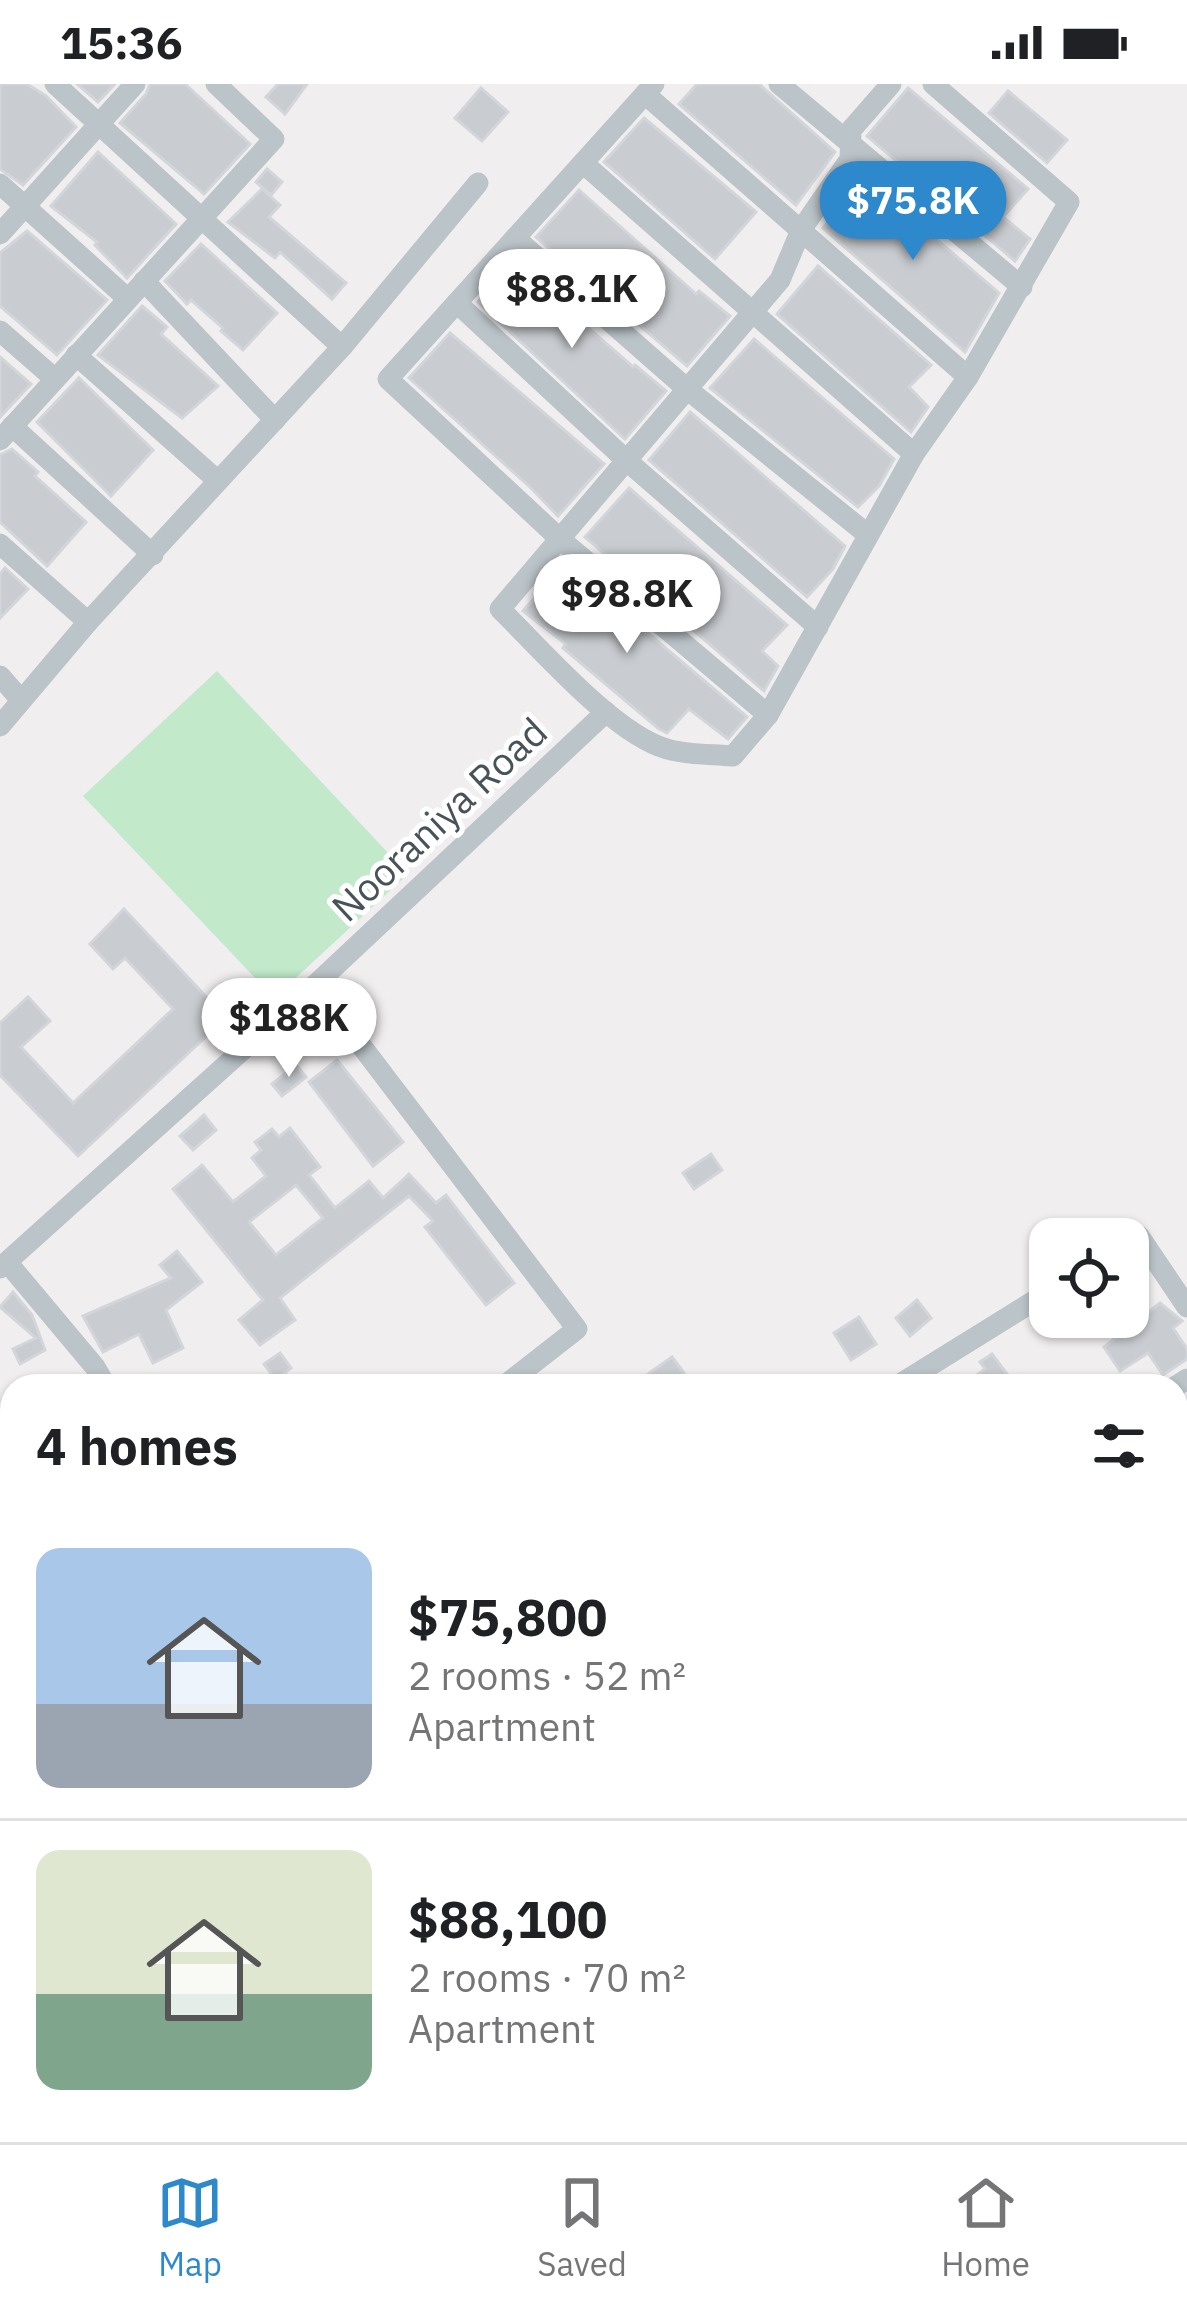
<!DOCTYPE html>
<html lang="en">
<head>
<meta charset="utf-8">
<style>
  :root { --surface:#fff; --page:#f6f6f6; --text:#202124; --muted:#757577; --line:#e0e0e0; --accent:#2d89cb }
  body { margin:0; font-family:"IBM Plex Sans",sans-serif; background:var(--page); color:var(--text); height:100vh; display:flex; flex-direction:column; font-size:45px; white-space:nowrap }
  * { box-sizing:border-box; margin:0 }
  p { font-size:39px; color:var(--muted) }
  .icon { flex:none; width:66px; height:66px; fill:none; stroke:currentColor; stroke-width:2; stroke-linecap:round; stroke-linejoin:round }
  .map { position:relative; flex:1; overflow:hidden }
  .sheet { position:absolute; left:0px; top:1290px; width:1188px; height:768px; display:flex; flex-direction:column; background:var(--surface); border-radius:36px 36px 0 0; box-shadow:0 3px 9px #0004 }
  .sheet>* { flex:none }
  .controls { position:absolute; left:1029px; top:1134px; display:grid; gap:24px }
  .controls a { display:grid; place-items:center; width:120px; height:120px; border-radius:24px; background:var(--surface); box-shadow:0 3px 9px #0004; font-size:60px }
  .price { position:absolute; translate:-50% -102px; padding:0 27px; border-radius:42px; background:#fff; color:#222; font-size:39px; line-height:78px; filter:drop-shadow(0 3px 6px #0008) }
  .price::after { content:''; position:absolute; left:50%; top:72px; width:36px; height:27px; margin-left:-18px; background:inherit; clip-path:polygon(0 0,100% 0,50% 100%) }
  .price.on { background:var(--accent); color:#fff }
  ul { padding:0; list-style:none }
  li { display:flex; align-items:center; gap:36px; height:300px; padding:0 36px }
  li+li { border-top:3px solid var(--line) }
  li span { display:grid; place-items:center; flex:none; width:336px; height:240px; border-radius:24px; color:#555 }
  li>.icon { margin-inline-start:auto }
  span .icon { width:144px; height:144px; fill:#fffc; stroke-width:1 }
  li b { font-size:51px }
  h2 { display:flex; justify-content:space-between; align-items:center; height:144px; padding:0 36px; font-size:51px }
  .status { display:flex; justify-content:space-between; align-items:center; height:84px; padding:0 60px; background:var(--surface); direction:ltr }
  .status svg { height:33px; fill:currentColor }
  .tabs { display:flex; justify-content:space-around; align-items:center; height:168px; border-top:3px solid var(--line); background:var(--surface); font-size:33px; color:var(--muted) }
  .tabs a { display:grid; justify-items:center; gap:6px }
  .tabs .on { color:var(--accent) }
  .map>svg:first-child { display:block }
  .green { fill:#c1e9ca }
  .water { fill:#93dce1 }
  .building { fill:#c9ccd0; stroke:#d2d5d9; stroke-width:3; fill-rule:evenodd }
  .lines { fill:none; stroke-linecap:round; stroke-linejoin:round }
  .minor { stroke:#bbc4c9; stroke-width:21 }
  .labels { text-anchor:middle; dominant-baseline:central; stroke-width:10; stroke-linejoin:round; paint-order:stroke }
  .street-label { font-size:39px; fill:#485359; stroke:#fff }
</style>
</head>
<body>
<div class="status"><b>15:36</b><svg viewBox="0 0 49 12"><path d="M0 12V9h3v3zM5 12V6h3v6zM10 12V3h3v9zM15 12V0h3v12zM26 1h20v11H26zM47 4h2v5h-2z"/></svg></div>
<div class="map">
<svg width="1187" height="2058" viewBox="0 0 1187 2058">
  <rect width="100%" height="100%" fill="#f0eeee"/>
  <!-- green -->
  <path class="green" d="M217 587 408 790 274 914 83 712Z"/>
  <!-- water -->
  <path class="water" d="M284 2046H668L675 2058H289Z"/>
  <!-- building -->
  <g class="building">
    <path d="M0 0H27L46 12 76 43 23 101 0 85Z"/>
    <path d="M77 0H115L98 18Z"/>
    <path d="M150 0H185L250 60 204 110 120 39 146 10Z"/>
    <path d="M278 0H307L285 30 266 13Z"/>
    <path d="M697 0H759L835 68 796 121 679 20Z"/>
    <path d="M481 4 508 28 482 57 455 34Z"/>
    <path d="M908 4 1028 105 1003 133 1030 155 1015 177 867 52Z"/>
    <path d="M1008 7 1067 56 1047 79 989 29Z"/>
    <path d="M644 34 756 128 715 175 604 78Z"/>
    <path d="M98 68 176 140 127 194 95 161 97 158 51 122Z"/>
    <path d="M267 85 282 98 271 111 256 98Z"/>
    <path d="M865 94 999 209 965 268 823 144Z"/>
    <path d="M262 105 280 121 269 133 346 199 332 215 280 168 275 174 228 138Z"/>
    <path d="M579 106 696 210 699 207 730 232 687 282 536 153Z"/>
    <path d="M27 147 107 216 57 271 0 222V169Z"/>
    <path d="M201 160 277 229 243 266 221 247 223 244 191 216 187 220 165 197Z"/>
    <path d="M513 178 633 283 635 281 666 307 625 355 478 218Z"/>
    <path d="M818 182 931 281 909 303 928 323 911 348 777 230Z"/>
    <path d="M142 222 167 243 161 250 218 302 182 334 98 271Z"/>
    <path d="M450 249 604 380 558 432 530 403 409 294Z"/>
    <path d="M754 255 894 375 879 402 858 423 710 304Z"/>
    <path d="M0 273 31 300 0 333Z"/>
    <path d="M79 294 153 366 111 412 37 338Z"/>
    <path d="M690 328 845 462 833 485 807 513 649 376Z"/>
    <path d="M12 365 38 388 35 392 86 438 47 482 0 438V371Z"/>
    <path d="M629 404 787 541 762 567 778 582 764 607 585 453Z"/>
    <path d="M565 479 747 633 728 655 689 625 667 649 659 645 563 564 566 560 523 527Z"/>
    <path d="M5 484 28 505 0 534V490Z"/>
    <path d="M124 825 226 934 78 1072 0 991V939L28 913 50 937 21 963 73 1019 173 925 125 874 113 885 90 860Z"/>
    <path d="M337 976 403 1058 373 1082 309 998Z"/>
    <path d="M296 981 306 993 282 1012 272 1000Z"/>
    <path d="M204 1031 216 1046 193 1066 180 1052Z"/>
    <path d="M290 1044 320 1083 309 1091 335 1124 369 1097 383 1114 409 1090 436 1119 446 1111 514 1199 486 1221 425 1143 433 1137 409 1112 280 1214 295 1236 260 1261 239 1236 263 1216 173 1105 202 1081 233 1118 266 1092 252 1074 261 1066 255 1058 272 1045 279 1053ZM296 1101 323 1134 276 1171 249 1138Z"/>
    <path d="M711 1070 722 1086 694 1105 683 1089Z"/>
    <path d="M177 1167 202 1198 166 1226 183 1264 153 1279 139 1250 103 1268 83 1232 171 1194 160 1181Z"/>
    <path d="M13 1208 32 1231 45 1266 20 1280 13 1265 36 1254 0 1223Z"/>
    <path d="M917 1216 931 1234 910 1252 896 1234Z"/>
    <path d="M1160 1219 1182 1237 1173 1244 1187 1265V1275L1163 1291 1148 1269 1120 1287 1104 1263Z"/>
    <path d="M859 1233 876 1260 851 1276 834 1249Z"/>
    <path d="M280 1269 291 1284 276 1296 264 1280Z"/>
    <path d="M992 1270 1016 1302H987L978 1290 985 1285 980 1278Z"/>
    <path d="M672 1273 684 1289 666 1302H631Z"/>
  </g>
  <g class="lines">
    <!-- minor -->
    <g class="minor">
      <path d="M55 0 342 263"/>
      <path d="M654 0 388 295 560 455 768 631"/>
      <path d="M779 0 1022 203"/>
      <path d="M891 0 851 46 850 75 801 146 780 196 500 525C541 565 614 650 667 665 687 671 712 670 733 672L768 631 914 370 968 293 1069 118 933 0"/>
      <path d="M645 10 968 293"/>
      <path d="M583 79 914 370"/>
      <path d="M0 100 128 215"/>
      <path d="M0 150 135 0"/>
      <path d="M515 154 687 305 867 450"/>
      <path d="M144 197 275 336"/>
      <path d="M457 219 626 376 818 543"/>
      <path d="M0 247 55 295"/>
      <path d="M76 271 218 397"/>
      <path d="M12 342 153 471"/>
      <path d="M0 356 274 55 216 0"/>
      <path d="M0 460 88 538"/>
      <path d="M0 592 21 616"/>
      <path d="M0 642 88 538 342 263 478 99"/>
      <path d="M315 901 577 1245 504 1302"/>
      <path d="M1128 1159 1139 1152 1187 1223"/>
      <path d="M7 1178 95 1283 106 1302"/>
      <path d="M0 1184 315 901 606 628"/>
      <path d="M897 1302 1050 1207"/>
      <path d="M1176 1302 1187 1295"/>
      <path d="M1176 1479 1187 1472"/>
      <path d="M0 1631 12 1626"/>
      <path d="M736 2046 744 2058"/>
    </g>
  </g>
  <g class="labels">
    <!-- street labels -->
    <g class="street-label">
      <text transform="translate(439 735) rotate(-43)">Nooraniya Road</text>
    </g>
  </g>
</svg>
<div class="controls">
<a><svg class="icon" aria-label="locate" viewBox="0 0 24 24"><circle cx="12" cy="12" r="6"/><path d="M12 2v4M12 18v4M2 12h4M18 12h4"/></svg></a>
</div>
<b class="price on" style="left:913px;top:179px">$75.8K</b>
<b class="price" style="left:572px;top:267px">$88.1K</b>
<b class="price" style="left:627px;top:572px">$98.8K</b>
<b class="price" style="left:289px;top:996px">$188K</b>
<section class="sheet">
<h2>4 homes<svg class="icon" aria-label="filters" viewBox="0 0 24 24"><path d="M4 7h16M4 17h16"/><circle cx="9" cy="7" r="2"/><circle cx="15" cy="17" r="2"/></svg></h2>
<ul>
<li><span style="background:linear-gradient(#a9c7e8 65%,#9aa5b1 0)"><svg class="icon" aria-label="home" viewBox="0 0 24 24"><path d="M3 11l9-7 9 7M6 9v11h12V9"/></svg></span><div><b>$75,800</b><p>2 rooms · 52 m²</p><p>Apartment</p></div></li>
<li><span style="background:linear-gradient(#dfe7d0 60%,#7fa58c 0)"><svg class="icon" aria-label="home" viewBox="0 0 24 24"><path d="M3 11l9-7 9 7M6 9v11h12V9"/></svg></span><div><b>$88,100</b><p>2 rooms · 70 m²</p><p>Apartment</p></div></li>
</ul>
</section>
</div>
<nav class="tabs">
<a class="on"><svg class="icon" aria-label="map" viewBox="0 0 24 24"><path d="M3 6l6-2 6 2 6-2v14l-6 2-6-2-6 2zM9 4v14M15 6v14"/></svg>Map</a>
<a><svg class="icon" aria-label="saved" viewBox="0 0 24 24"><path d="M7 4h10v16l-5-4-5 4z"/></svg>Saved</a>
<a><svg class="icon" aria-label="home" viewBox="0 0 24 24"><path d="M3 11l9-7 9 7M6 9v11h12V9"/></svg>Home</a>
</nav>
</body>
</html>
